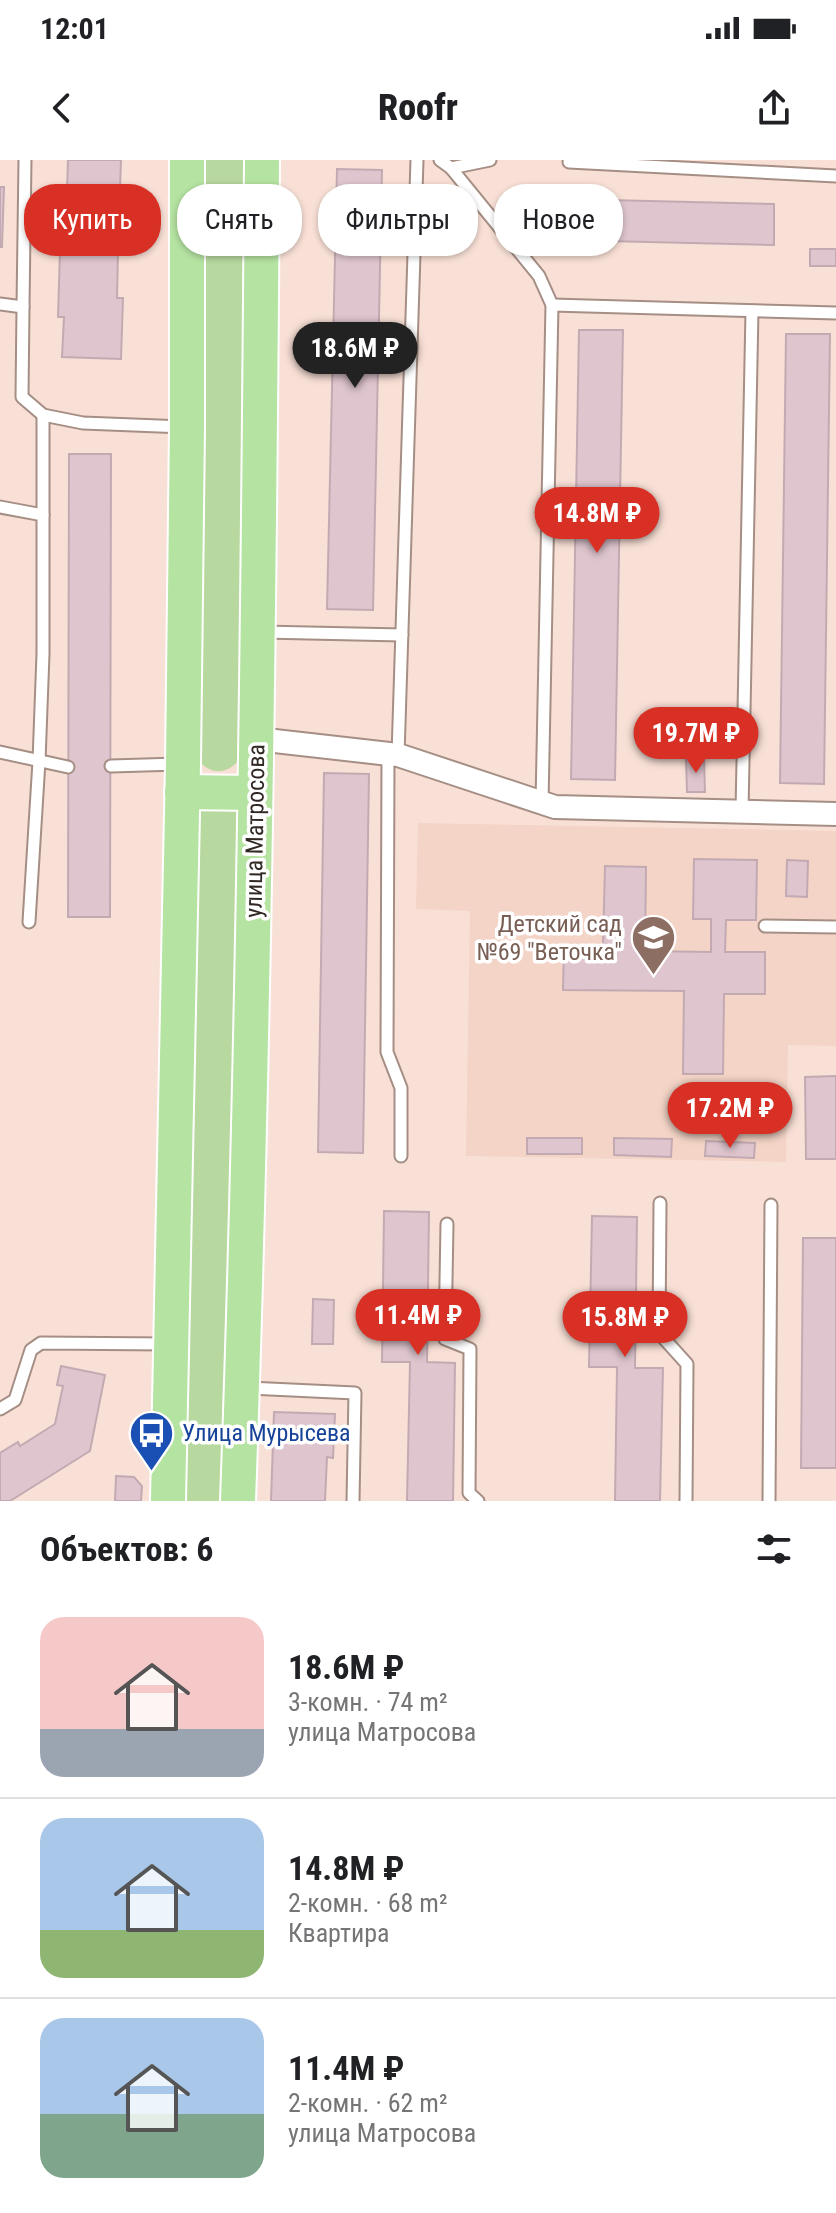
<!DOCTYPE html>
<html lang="ru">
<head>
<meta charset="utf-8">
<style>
  :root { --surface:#fff; --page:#f2f2f2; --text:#202124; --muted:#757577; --line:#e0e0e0; --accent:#d93025 }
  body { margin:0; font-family:"Roboto Condensed",sans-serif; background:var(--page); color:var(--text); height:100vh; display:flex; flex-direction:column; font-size:30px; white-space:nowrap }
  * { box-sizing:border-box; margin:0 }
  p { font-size:26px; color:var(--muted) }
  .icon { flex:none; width:44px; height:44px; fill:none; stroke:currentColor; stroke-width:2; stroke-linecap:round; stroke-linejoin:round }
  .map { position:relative; height:1341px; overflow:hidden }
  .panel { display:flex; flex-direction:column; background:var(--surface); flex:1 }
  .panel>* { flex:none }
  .top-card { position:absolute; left:24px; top:24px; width:788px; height:72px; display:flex; gap:16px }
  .price { position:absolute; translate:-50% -68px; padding:0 18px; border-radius:28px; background:var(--accent); color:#fff; font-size:26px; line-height:52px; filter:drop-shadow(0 2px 4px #0008) }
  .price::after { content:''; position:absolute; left:50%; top:48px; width:24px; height:18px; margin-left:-12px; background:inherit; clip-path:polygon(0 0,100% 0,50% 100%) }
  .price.selected { background:#222; color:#fff }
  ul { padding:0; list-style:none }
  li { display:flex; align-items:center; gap:24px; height:200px; padding:0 40px }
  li+li { border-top:2px solid var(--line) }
  li span { display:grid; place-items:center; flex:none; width:224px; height:160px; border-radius:24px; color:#555 }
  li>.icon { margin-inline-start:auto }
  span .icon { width:96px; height:96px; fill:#fffc; stroke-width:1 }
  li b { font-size:34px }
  h2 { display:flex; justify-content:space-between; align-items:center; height:96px; padding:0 40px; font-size:34px }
  .pill { padding:0 28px; border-radius:32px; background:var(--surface); box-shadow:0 2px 6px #0004; font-size:28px; line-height:72px }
  .pill.selected { background:var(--accent); color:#fff }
  .status { display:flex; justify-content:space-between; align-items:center; height:56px; padding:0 40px; background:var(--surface); direction:ltr }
  .status svg { height:22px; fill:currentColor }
  header { display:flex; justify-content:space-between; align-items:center; height:104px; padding:0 40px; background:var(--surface); font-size:36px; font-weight:800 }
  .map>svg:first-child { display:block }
  .built { fill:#f3d4c6 }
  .green { fill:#b7d89e }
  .building { fill:#dfc5ce; stroke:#c3aab2; stroke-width:2 }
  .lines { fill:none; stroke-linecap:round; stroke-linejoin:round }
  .service-casing { stroke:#a58e84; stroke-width:15 }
  .minor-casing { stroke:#a58e84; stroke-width:26 }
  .primary-casing { stroke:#fff; stroke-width:38 }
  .service { stroke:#fff; stroke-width:11 }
  .minor { stroke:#fff; stroke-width:22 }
  .primary { stroke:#b5e3a1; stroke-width:34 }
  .labels { text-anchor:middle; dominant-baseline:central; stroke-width:7; stroke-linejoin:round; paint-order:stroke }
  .street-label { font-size:24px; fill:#312824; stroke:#fff }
  .education-label { font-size:24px; fill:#785e54; stroke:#fff; text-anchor:end }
  .transit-label { font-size:24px; fill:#164399; stroke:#fff; text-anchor:start }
</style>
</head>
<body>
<div class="status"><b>12:01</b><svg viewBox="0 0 49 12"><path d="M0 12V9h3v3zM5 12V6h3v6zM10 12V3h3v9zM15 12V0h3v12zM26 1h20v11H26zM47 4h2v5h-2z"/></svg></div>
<header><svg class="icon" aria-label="back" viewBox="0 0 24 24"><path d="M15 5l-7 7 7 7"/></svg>Roofr<svg class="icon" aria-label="share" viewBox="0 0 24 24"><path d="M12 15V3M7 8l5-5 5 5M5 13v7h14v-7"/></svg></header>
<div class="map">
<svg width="836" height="1341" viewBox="0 0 836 1341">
  <rect width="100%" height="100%" fill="#f9e0d6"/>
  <!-- built -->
  <path class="built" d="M418 663 836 671V886L788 885 786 1002 466 996 470 751 416 749Z"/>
  <!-- green -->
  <g class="green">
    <path d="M202 0H247L242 597C226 616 211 616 195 597Z"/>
    <path d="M207 645H234L243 653 226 1341H180L196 656Z"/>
  </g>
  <!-- building -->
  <g class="building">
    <path d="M68 0H121L118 92 65 91Z"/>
    <path d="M337 9 382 10 373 450 327 449Z"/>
    <path d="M0 27H4L2 87H0Z"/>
    <path d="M566 39 774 44V85L565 80Z"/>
    <rect x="810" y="89" width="26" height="17"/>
    <path d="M60 91 118 92 117 138H123L121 199 62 197 64 157H58Z"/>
    <path d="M579 170H623L615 620 571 619Z"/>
    <path d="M786 174H830L824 624 780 623Z"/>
    <path d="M69 294H111L110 757H68Z"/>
    <path d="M686 598H704L705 632H687Z"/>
    <path d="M324 613 369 614 363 993 318 992Z"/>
    <path d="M694 699 757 700 756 760H726L725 792H765V834H724L723 914H683L684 831 563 830 564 787 603 788 605 706 646 707 645 791 711 792V759H693Z"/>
    <path d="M787 700 808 701 807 737 786 736Z"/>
    <path d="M836 916V999H806L805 917Z"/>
    <rect x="527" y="978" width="55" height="16"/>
    <path d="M614 978 672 979 671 997 614 995Z"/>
    <path d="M706 981 755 983 754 998 705 996Z"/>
    <path d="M384 1051 429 1052 427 1202 455 1203 453 1341H407L410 1202H382Z"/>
    <path d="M592 1056 637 1057 635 1208H663L660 1341H615L617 1207H589Z"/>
    <path d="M803 1078H836V1308H801Z"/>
    <path d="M313 1139 334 1140 333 1184H312Z"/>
    <path d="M61 1206 105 1215 90 1291 10 1341H0V1293L18 1282 20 1286 55 1264 63 1226 57 1225Z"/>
    <path d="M274 1252 335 1254 333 1298 327 1297 325 1341H271Z"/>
    <path d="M116 1316 134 1317 142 1326 141 1341H115Z"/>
  </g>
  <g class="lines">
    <defs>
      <g id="service">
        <path d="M440 0 451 8"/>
        <path d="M490 0 451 8 539 116 552 145 542 643"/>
        <path d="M569 2 836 16"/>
        <path d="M0 144 23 147 22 237 43 255 83 263 184 267"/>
        <path d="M552 145 836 153"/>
        <path d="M23 147 25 0"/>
        <path d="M0 347 43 355"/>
        <path d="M262 472 402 475"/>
        <path d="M0 592 68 607"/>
        <path d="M388 594 387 892 401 928V996"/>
        <path d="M398 595 417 0"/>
        <path d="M111 606 178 604"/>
        <path d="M742 651 752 151"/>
        <path d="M29 762 39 601 43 494V255"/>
        <path d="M765 766 836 767"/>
        <path d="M660 1043 659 1173 687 1204 686 1341"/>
        <path d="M447 1064 445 1179 470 1189 469 1333 478 1341"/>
        <path d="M247 1228 355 1233 353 1341"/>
        <path d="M0 1249 15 1240 31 1190 41 1183 166 1184"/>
        <path d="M769 1341 771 1045"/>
      </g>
      <path id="minor" d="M257 579 398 595 555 647 836 654"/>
      <g id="primary">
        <path d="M182 632 255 633"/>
        <path d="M168 1341 183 604 187 267V0"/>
        <path d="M238 1341C254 894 259 447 262 0"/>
      </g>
    </defs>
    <!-- service casing -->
    <use href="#service" class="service-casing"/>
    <!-- minor casing -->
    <use href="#minor" class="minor-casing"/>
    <!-- primary casing -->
    <use href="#primary" class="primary-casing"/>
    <!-- service -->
    <use href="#service" class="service"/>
    <!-- minor -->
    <use href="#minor" class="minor"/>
    <!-- primary -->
    <use href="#primary" class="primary"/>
  </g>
  <!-- icons -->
  <defs>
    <symbol id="school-pin" viewBox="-11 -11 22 30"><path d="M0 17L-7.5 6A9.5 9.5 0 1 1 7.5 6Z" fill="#8d6e63" stroke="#fff"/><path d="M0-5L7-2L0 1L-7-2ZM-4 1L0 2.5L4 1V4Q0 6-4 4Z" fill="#fff"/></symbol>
    <symbol id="bus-pin" viewBox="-11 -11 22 30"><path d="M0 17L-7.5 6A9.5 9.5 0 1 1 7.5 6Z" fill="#1a4fb4" stroke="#fff"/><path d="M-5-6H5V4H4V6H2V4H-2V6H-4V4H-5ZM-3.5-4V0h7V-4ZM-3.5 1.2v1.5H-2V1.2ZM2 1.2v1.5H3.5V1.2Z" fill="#fff"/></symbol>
  </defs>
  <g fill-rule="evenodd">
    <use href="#school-pin" x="628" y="752" width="51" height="69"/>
    <use href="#bus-pin" x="126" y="1248" width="51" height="69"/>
  </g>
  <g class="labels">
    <!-- street labels -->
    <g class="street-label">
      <text transform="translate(255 671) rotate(-89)">улица Матросова</text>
    </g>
    <!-- education labels -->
    <g class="education-label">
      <text x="622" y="764">Детский сад<tspan x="622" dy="28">№69 "Веточка"</tspan></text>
    </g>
    <!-- transit labels -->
    <g class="transit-label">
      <text x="182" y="1273">Улица Мурысева</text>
    </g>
  </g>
</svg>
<b class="price selected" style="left:355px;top:230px">18.6M ₽</b>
<b class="price" style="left:597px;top:395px">14.8M ₽</b>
<b class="price" style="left:696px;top:615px">19.7M ₽</b>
<b class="price" style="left:730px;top:990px">17.2M ₽</b>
<b class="price" style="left:418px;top:1197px">11.4M ₽</b>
<b class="price" style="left:625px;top:1199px">15.8M ₽</b>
<div class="top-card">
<a class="pill selected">Купить</a>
<a class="pill">Снять</a>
<a class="pill">Фильтры</a>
<a class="pill">Новое</a>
</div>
</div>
<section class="panel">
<h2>Объектов: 6<svg class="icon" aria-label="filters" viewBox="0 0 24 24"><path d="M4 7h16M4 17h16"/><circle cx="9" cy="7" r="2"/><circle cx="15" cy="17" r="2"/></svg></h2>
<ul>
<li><span style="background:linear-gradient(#f6c9c9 70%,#9aa5b1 0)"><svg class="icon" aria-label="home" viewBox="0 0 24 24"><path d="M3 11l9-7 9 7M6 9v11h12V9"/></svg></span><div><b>18.6M ₽</b><p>3-комн. · 74 m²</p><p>улица Матросова</p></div></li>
<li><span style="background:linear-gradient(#a9c7e8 70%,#8fb573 0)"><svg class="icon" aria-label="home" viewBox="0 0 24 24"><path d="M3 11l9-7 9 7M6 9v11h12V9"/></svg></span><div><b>14.8M ₽</b><p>2-комн. · 68 m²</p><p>Квартира</p></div></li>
<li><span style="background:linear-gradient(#a9c7e8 60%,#7fa58c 0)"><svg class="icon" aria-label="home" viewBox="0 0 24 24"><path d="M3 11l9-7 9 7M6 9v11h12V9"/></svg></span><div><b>11.4M ₽</b><p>2-комн. · 62 m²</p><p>улица Матросова</p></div></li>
</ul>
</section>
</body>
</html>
